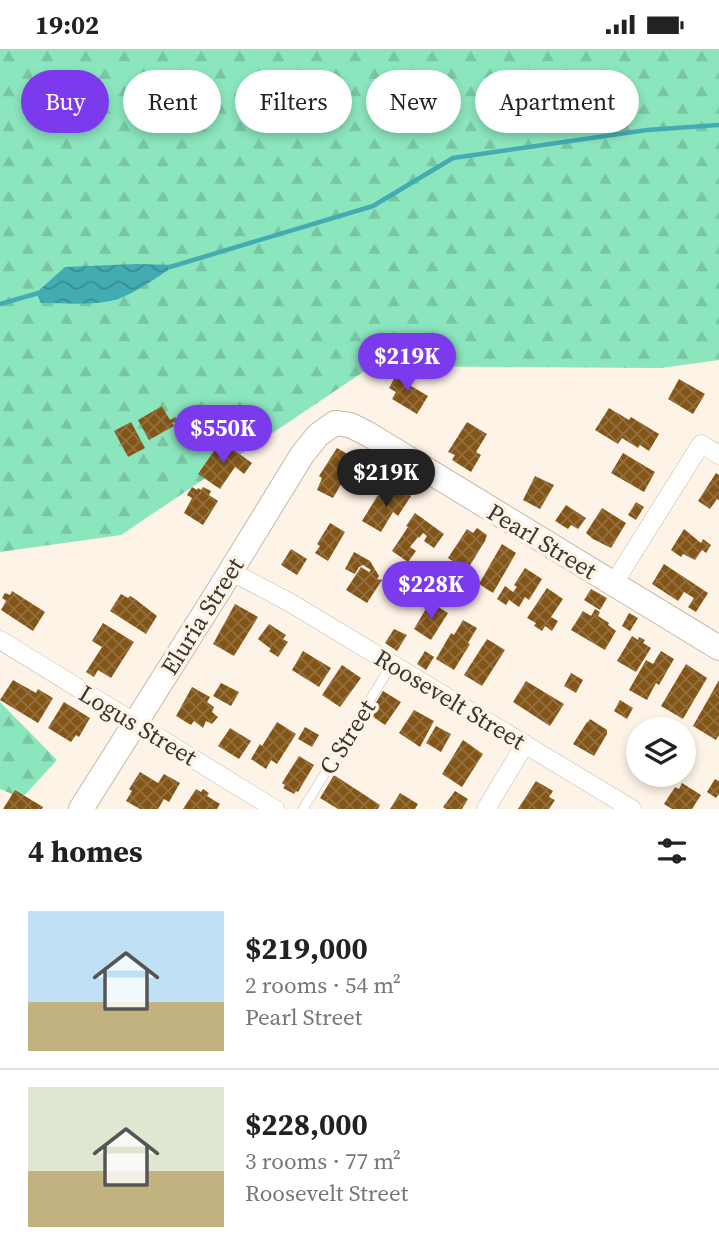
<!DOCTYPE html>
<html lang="en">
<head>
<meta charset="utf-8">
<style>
  :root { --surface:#fff; --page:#f2f2f2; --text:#222; --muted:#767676; --line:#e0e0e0; --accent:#7c3aed }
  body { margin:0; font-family:"Source Serif 4",serif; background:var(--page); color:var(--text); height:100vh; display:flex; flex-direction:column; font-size:26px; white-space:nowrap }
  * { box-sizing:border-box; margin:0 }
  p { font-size:23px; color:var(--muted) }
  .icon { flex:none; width:38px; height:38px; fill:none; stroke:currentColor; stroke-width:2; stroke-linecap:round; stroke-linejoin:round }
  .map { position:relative; height:760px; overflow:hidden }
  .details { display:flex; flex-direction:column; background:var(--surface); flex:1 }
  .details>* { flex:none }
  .guide { position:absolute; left:21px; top:21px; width:677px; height:63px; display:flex; gap:14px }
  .fabs { position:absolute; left:626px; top:668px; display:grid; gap:14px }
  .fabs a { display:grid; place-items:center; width:70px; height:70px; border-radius:50%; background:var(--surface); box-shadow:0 4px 10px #0003; font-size:35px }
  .price { position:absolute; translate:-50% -60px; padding:0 16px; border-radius:24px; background:var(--accent); color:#fff; font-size:23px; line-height:46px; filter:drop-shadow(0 2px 4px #0008) }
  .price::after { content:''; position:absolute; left:50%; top:42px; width:21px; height:16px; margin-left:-10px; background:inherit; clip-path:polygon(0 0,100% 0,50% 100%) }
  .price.on { background:#222; color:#fff }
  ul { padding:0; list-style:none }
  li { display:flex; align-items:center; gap:21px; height:175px; padding:0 28px }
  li+li { border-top:2px solid var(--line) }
  li span { display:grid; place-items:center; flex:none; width:196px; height:140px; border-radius:0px; color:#555 }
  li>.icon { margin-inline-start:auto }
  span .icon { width:84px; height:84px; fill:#fffc; stroke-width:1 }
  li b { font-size:30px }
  h2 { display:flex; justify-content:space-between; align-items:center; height:84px; padding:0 28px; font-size:30px }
  .pill { padding:0 24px; border-radius:32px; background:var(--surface); box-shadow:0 4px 10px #0003; font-size:24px; line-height:63px }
  .pill.on { background:var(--accent); color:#fff }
  .status { display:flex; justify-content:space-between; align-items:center; height:49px; padding:0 35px; background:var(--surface); direction:ltr }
  .status svg { height:19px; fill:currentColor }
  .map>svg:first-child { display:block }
  .forest { fill:url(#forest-firs) }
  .water { fill:url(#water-waves) }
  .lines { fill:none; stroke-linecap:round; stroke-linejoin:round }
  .stream { stroke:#43acb3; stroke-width:4.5 }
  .building { fill:url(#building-cross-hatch) }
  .lane-casing { stroke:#c6b8aa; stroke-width:10 }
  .street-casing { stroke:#c6b8aa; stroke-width:19 }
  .secondary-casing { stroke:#c6b8aa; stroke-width:26 }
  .lane { stroke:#fff; stroke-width:9 }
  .street { stroke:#fff; stroke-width:18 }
  .secondary { stroke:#fff; stroke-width:24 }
  .labels { text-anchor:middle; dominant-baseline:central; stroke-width:7; stroke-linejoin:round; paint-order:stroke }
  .street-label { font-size:24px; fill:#3b3630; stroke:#fef3e7 }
</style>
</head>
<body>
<div class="status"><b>19:02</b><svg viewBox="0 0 49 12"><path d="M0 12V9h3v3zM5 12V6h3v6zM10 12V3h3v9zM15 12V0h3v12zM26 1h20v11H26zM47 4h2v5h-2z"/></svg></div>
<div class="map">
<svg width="719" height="760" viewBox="0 0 719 760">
  <defs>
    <pattern id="forest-firs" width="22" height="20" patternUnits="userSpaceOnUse" patternTransform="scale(1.75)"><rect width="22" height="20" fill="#8be5bd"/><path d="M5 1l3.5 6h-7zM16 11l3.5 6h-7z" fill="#79c5a3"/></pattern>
    <pattern id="water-waves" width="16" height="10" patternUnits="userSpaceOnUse" patternTransform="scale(1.75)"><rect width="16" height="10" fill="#43acb3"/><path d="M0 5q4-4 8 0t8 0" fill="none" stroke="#398d92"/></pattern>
    <pattern id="building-cross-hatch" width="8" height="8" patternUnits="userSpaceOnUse" patternTransform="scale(1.75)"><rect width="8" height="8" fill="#835517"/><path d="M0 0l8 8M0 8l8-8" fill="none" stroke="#937042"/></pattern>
  </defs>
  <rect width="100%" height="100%" fill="#fef3e7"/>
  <!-- forest -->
  <g class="forest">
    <path d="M0 0H719V311L661 319 372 317 121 486 0 503Z"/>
    <path d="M0 653 57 711 22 749 0 740Z"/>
  </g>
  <!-- water -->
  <path class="water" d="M137 215 176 216C157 228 139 242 118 250 98 257 63 254 41 254L36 244 65 218Z"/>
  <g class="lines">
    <!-- stream -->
    <g class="stream">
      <path d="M170 218 373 157 453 109 647 81 719 76"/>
      <path d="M0 255 42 243"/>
    </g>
  </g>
  <!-- building -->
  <g class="building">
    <path d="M399 321 410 328 406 334 428 347 417 365 392 350 396 343 389 339Z"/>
    <path d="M679 330 705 345 693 365 668 350Z"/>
    <path d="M162 357 170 371 175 368 177 372 172 374 174 377 149 391 138 371Z"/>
    <path d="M609 359 629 371 631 368 659 385 649 402 640 396 638 399 622 389 618 395 595 381Z"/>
    <path d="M131 373 145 399 128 408 114 382Z"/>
    <path d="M467 373 487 385 476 403 481 406 471 423 452 411 455 406 448 403Z"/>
    <path d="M221 392 252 414 244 425 235 418 220 440 198 425Z"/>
    <path d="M337 399 356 410 333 449 317 441 322 429 319 427Z"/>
    <path d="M623 404 655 423 644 443 611 424Z"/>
    <path d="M716 424 719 426V451L717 450 710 460 698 452Z"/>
    <path d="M535 427 554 436 540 460 523 451Z"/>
    <path d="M396 437 411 447 398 467 393 463 381 483 362 472 378 446 387 452Z"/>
    <path d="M192 438 197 441 198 439 201 441 203 438 211 442 209 446 218 452 203 476 184 464 192 449 187 446Z"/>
    <path d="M636 453 644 458 636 471 628 466Z"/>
    <path d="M566 456 586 469 578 480 571 476 568 480 555 472Z"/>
    <path d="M602 459 626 474 611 499 593 490 586 484Z"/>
    <path d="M415 464 444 485 434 499 424 492 427 487 423 484 419 489 418 488 410 498 416 502 408 513 392 502 408 478 406 477Z"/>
    <path d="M330 474 345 483 328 512 315 504 320 497 317 495Z"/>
    <path d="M477 479 487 486 485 492 467 521 448 509 467 480 473 484Z"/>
    <path d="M684 480 701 494 703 490 711 496 706 504 702 501 695 511 683 505 681 508 671 501Z"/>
    <path d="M502 495 516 504 493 544 479 535Z"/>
    <path d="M291 500 307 510 297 526 281 516Z"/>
    <path d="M354 503 370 512 379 527 377 530 382 531 367 554 346 541 361 518 369 523 371 521 363 516 359 518 355 525 345 520Z"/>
    <path d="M664 515 708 544 696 563 688 558 694 549 684 543 678 552 652 535Z"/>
    <path d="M525 519 542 530 529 551 525 548 519 558 509 551 506 556 497 550 505 537 513 543 517 538 514 536Z"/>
    <path d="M547 539 563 550 551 568 558 572 552 582 545 577 542 582 534 577 536 574 527 569Z"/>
    <path d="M591 540 607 549 600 561 584 551Z"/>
    <path d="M12 542 45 563 33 582 1 561 6 552 2 549 5 544 10 546Z"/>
    <path d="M121 545 128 549 130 547 135 550 157 567 146 585 110 562Z"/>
    <path d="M430 553 448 564 431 591 414 580Z"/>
    <path d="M235 555 258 568 234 607 213 595Z"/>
    <path d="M595 560 600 563 598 567 609 574 608 576 616 582 605 601 571 581 583 562 591 567Z"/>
    <path d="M629 564 638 569 630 582 622 577Z"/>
    <path d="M463 571 477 579 468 594 470 595 454 621 436 610 451 584 454 586Z"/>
    <path d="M103 574 134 593 111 629 98 621 94 628 86 623 102 598 92 592Z"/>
    <path d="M269 575 286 586 283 590 288 593 278 608 269 602 271 600 258 590Z"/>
    <path d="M394 580 407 586 397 602 385 594Z"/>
    <path d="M632 587 638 591 639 588 645 591 643 594 651 599 636 623 617 612Z"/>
    <path d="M487 590 505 601 482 637 464 626Z"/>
    <path d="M303 602 331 619 319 638 292 621Z"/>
    <path d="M425 602 434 608 426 621 417 615Z"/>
    <path d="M661 602 674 610 659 636 656 634 647 651 629 641 646 611 653 615Z"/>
    <path d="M686 615 707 629 683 670 661 657Z"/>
    <path d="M342 616 361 629 340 658 322 646Z"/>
    <path d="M571 624 583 631 576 644 564 637Z"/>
    <path d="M13 631 36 644 38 640 53 649 38 674 0 651Z"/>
    <path d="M719 631V686L716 691 693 677Z"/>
    <path d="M526 632 564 655 550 677 513 653Z"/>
    <path d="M221 634 239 643 231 657 213 647Z"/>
    <path d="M192 638 210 648 207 653 214 658 212 663 218 668 212 675 206 672 203 679 194 672 191 676 176 667Z"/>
    <path d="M383 642 401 653 385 676 369 665Z"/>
    <path d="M620 651 633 659 627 670 614 662Z"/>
    <path d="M64 653 90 669 79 688 76 686 71 693 48 679Z"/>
    <path d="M414 661 434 672 420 698 399 684Z"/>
    <path d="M590 670 607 681V685L594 707 573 695 587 673H588Z"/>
    <path d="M277 673 296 685 277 715 271 711 266 720 251 710 260 695 262 697Z"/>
    <path d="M436 677 451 685 441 703 426 694Z"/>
    <path d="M305 678 319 686 312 698 298 690Z"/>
    <path d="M230 679 251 692 239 710 218 697Z"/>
    <path d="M463 691 483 705 462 738 442 725Z"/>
    <path d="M299 707 314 716 298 743 296 742 294 745 283 739 285 736 282 734Z"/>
    <path d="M140 723 158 734 164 725 180 734 169 753 164 750 158 760H140L126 752 132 742 129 740Z"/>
    <path d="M334 726 380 756 378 760H338L320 749Z"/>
    <path d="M715 730 719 732V745L716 749 707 743Z"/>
    <path d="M536 732 553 742 549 748 555 751 549 760H518Z"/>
    <path d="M682 734 701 746 692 760H672L664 755 675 738 679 740Z"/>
    <path d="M196 740 201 743 203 740 209 744 207 747 220 755 217 760H183Z"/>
    <path d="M15 741 43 758 42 760H3Z"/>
    <path d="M455 742 468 750 462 760H446L443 758Z"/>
    <path d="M400 744 418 755 415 760H390Z"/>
  </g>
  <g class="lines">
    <defs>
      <path id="lane" d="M303 760 392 615"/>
      <g id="street">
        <path d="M230 522 289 553 632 760"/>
        <path d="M614 534 701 395 719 406"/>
        <path d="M0 591 275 760"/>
        <path d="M486 760 525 695"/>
      </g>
      <path id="secondary" d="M81 760 221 538 302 406 318 386 335 374 350 376 368 385 719 599"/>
    </defs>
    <!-- lane casing -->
    <use href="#lane" class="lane-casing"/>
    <!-- street casing -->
    <use href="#street" class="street-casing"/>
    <!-- secondary casing -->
    <use href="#secondary" class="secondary-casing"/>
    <!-- lane -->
    <use href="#lane" class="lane"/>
    <!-- street -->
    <use href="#street" class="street"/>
    <!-- secondary -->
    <use href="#secondary" class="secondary"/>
  </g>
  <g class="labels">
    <!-- street labels -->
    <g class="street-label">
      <text transform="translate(542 492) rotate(31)">Pearl Street</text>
      <text transform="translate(202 567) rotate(-58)">Eluria Street</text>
      <text transform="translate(450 650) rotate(31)">Roosevelt Street</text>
      <text transform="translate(138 676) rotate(31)">Logus Street</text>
      <text transform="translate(347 688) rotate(-58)">C Street</text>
    </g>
  </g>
</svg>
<div class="fabs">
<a><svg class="icon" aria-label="layers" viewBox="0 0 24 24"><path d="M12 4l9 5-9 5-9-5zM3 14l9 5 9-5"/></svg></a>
</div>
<b class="price" style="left:407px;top:344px">$219K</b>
<b class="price" style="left:223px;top:416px">$550K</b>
<b class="price on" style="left:386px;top:460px">$219K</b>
<b class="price" style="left:431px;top:572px">$228K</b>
<div class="guide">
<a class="pill on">Buy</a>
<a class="pill">Rent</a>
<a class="pill">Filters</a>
<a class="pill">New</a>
<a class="pill">Apartment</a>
</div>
</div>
<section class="details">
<h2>4 homes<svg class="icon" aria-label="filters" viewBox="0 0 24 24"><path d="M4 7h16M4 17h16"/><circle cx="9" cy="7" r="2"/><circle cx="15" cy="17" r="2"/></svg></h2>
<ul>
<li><span style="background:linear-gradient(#bfe0f5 65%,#c2b280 0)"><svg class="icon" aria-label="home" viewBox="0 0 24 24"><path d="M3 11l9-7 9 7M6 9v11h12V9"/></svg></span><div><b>$219,000</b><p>2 rooms · 54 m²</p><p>Pearl Street</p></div></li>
<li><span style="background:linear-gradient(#dfe7d0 60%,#c2b280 0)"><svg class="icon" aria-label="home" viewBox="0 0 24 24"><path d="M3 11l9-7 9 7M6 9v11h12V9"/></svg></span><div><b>$228,000</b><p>3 rooms · 77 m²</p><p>Roosevelt Street</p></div></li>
</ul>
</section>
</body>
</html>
